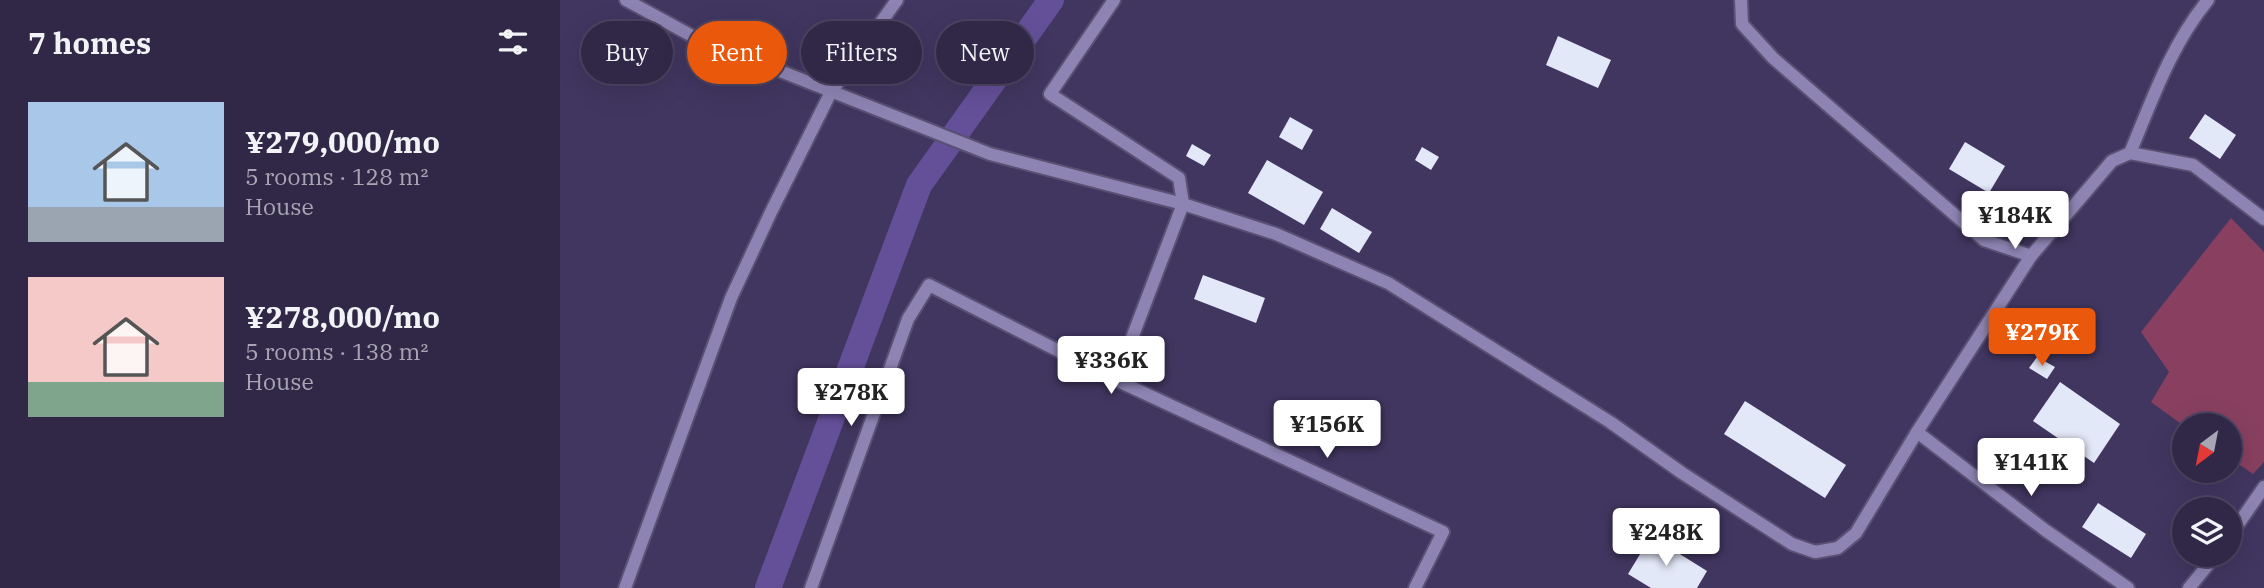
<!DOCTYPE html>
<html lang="en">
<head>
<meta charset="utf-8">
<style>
  :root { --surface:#312848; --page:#3d3452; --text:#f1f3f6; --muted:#a8a6b4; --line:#4c4460; --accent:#ea580c }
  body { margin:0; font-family:"IBM Plex Serif",serif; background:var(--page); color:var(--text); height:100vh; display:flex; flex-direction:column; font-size:26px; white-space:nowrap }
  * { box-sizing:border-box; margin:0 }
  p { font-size:23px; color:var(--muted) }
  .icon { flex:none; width:38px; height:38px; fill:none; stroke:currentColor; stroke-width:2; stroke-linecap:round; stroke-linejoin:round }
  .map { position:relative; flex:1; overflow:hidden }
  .side { display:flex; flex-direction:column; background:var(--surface); width:560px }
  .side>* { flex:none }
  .hud { position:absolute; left:21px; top:21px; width:665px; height:63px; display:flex; gap:14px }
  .needle { width:46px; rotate:212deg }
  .tools { position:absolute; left:1612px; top:413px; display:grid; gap:14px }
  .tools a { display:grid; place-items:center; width:70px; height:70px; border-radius:50%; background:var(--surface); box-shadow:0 7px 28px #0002,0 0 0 2px var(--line); font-size:35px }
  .price { position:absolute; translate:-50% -60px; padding:0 16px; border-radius:7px; background:#fff; color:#222; font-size:23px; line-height:46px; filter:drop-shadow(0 2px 4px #0008) }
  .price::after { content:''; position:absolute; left:50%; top:42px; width:21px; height:16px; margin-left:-10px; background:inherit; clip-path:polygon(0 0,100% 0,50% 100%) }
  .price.active { background:var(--accent); color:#fff }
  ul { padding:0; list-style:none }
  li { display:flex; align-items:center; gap:21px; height:175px; padding:0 28px }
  li span { display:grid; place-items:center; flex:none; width:196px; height:140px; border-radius:0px; color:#555 }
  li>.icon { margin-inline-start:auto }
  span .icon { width:84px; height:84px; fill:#fffc; stroke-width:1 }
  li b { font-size:30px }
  h2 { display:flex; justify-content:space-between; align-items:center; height:84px; padding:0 28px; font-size:30px }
  .tag { padding:0 24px; border-radius:32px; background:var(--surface); box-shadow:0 7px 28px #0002,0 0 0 2px var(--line); font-size:24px; line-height:63px }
  .tag.active { background:var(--accent); color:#fff }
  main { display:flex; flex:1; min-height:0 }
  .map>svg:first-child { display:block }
  .green { fill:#894060 }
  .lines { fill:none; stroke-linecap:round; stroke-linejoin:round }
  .canal { stroke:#645099; stroke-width:26 }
  .building { fill:#e3e8f8 }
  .minor-casing { stroke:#595073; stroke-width:16 }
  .minor { stroke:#8e84b3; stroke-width:12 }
</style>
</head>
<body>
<main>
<section class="side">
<h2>7 homes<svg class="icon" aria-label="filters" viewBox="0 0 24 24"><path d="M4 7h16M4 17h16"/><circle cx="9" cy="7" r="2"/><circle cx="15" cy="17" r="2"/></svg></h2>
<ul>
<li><span style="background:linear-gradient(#a9c7e8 75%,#9aa5b1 0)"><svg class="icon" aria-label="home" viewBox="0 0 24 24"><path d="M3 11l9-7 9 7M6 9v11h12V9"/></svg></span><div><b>¥279,000/mo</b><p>5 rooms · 128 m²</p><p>House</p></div></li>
<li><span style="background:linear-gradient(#f6c9c9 75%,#7fa58c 0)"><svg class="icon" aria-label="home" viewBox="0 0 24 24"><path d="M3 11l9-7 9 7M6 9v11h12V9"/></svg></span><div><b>¥278,000/mo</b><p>5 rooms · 138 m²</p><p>House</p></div></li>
</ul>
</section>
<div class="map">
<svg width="1704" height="588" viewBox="0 0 1704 588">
  <rect width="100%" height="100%" fill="#413660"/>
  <!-- green -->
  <path class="green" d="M1671 218 1704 252V462L1693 474 1670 458V425L1624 426 1591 402 1609 372 1581 332Z"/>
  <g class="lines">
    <!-- canal -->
    <path class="canal" d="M208 588 359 185 491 0"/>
  </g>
  <!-- building -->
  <g class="building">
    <path d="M998 36 1051 60 1038 88 986 65Z"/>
    <path d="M1645 114 1676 135 1660 159 1629 138Z"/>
    <path d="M730 117 753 130 742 150 719 137Z"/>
    <path d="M1405 142 1445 166 1429 193 1389 169Z"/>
    <path d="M632 144 651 155 644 166 626 156Z"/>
    <path d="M862 147 879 157 871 170 855 160Z"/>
    <path d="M707 160 763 192 744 225 688 193Z"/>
    <path d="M772 208 812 232 799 253 760 229Z"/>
    <path d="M643 275 705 298 696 323 634 299Z"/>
    <path d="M1495 314 1519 334 1504 354 1480 332Z"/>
    <path d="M1477 357 1495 367 1487 379 1469 368Z"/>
    <path d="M1500 382 1560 424 1534 463 1473 421Z"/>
    <path d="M1185 401 1286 465 1265 498 1164 434Z"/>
    <path d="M1538 503 1586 534 1571 558 1522 527Z"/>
    <path d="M1091 536 1147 571 1137 588H1091L1068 574Z"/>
  </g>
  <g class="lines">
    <defs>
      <g id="minor">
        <path d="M66 0 134 37 430 154 623 204 716 234 828 283 1050 422 1122 473 1232 544 1255 552 1278 548 1296 533 1357 432 1471 256 1552 161 1570 153C1592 100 1611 45 1648 0"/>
        <path d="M1181 0 1182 24 1213 58 1424 240 1471 256"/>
        <path d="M1570 153 1633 165 1704 219"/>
        <path d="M556 380 883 532 855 588"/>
        <path d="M1357 432 1485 530 1568 588"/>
        <path d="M1670 536 1704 487"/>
        <path d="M65 588 171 298 211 212 271 92 337 0"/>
        <path d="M251 588 348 319 369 285 556 380 623 204 619 178 490 94 554 0"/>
        <path d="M1629 588 1656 555"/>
      </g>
    </defs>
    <!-- minor casing -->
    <use href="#minor" class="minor-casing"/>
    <!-- minor -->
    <use href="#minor" class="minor"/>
  </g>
</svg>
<div class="tools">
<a><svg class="needle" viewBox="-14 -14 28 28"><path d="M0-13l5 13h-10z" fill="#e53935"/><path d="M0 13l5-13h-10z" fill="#a8a6b4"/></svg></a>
<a><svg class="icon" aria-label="layers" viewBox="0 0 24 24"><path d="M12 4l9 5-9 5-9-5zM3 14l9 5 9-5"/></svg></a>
</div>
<b class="price" style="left:1455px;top:251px">¥184K</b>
<b class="price active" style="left:1482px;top:368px">¥279K</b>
<b class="price" style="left:551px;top:396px">¥336K</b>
<b class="price" style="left:291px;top:428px">¥278K</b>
<b class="price" style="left:767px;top:460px">¥156K</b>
<b class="price" style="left:1471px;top:498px">¥141K</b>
<b class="price" style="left:1106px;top:568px">¥248K</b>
<div class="hud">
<a class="tag">Buy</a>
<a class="tag active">Rent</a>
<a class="tag">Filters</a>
<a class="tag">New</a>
</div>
</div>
</main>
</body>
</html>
